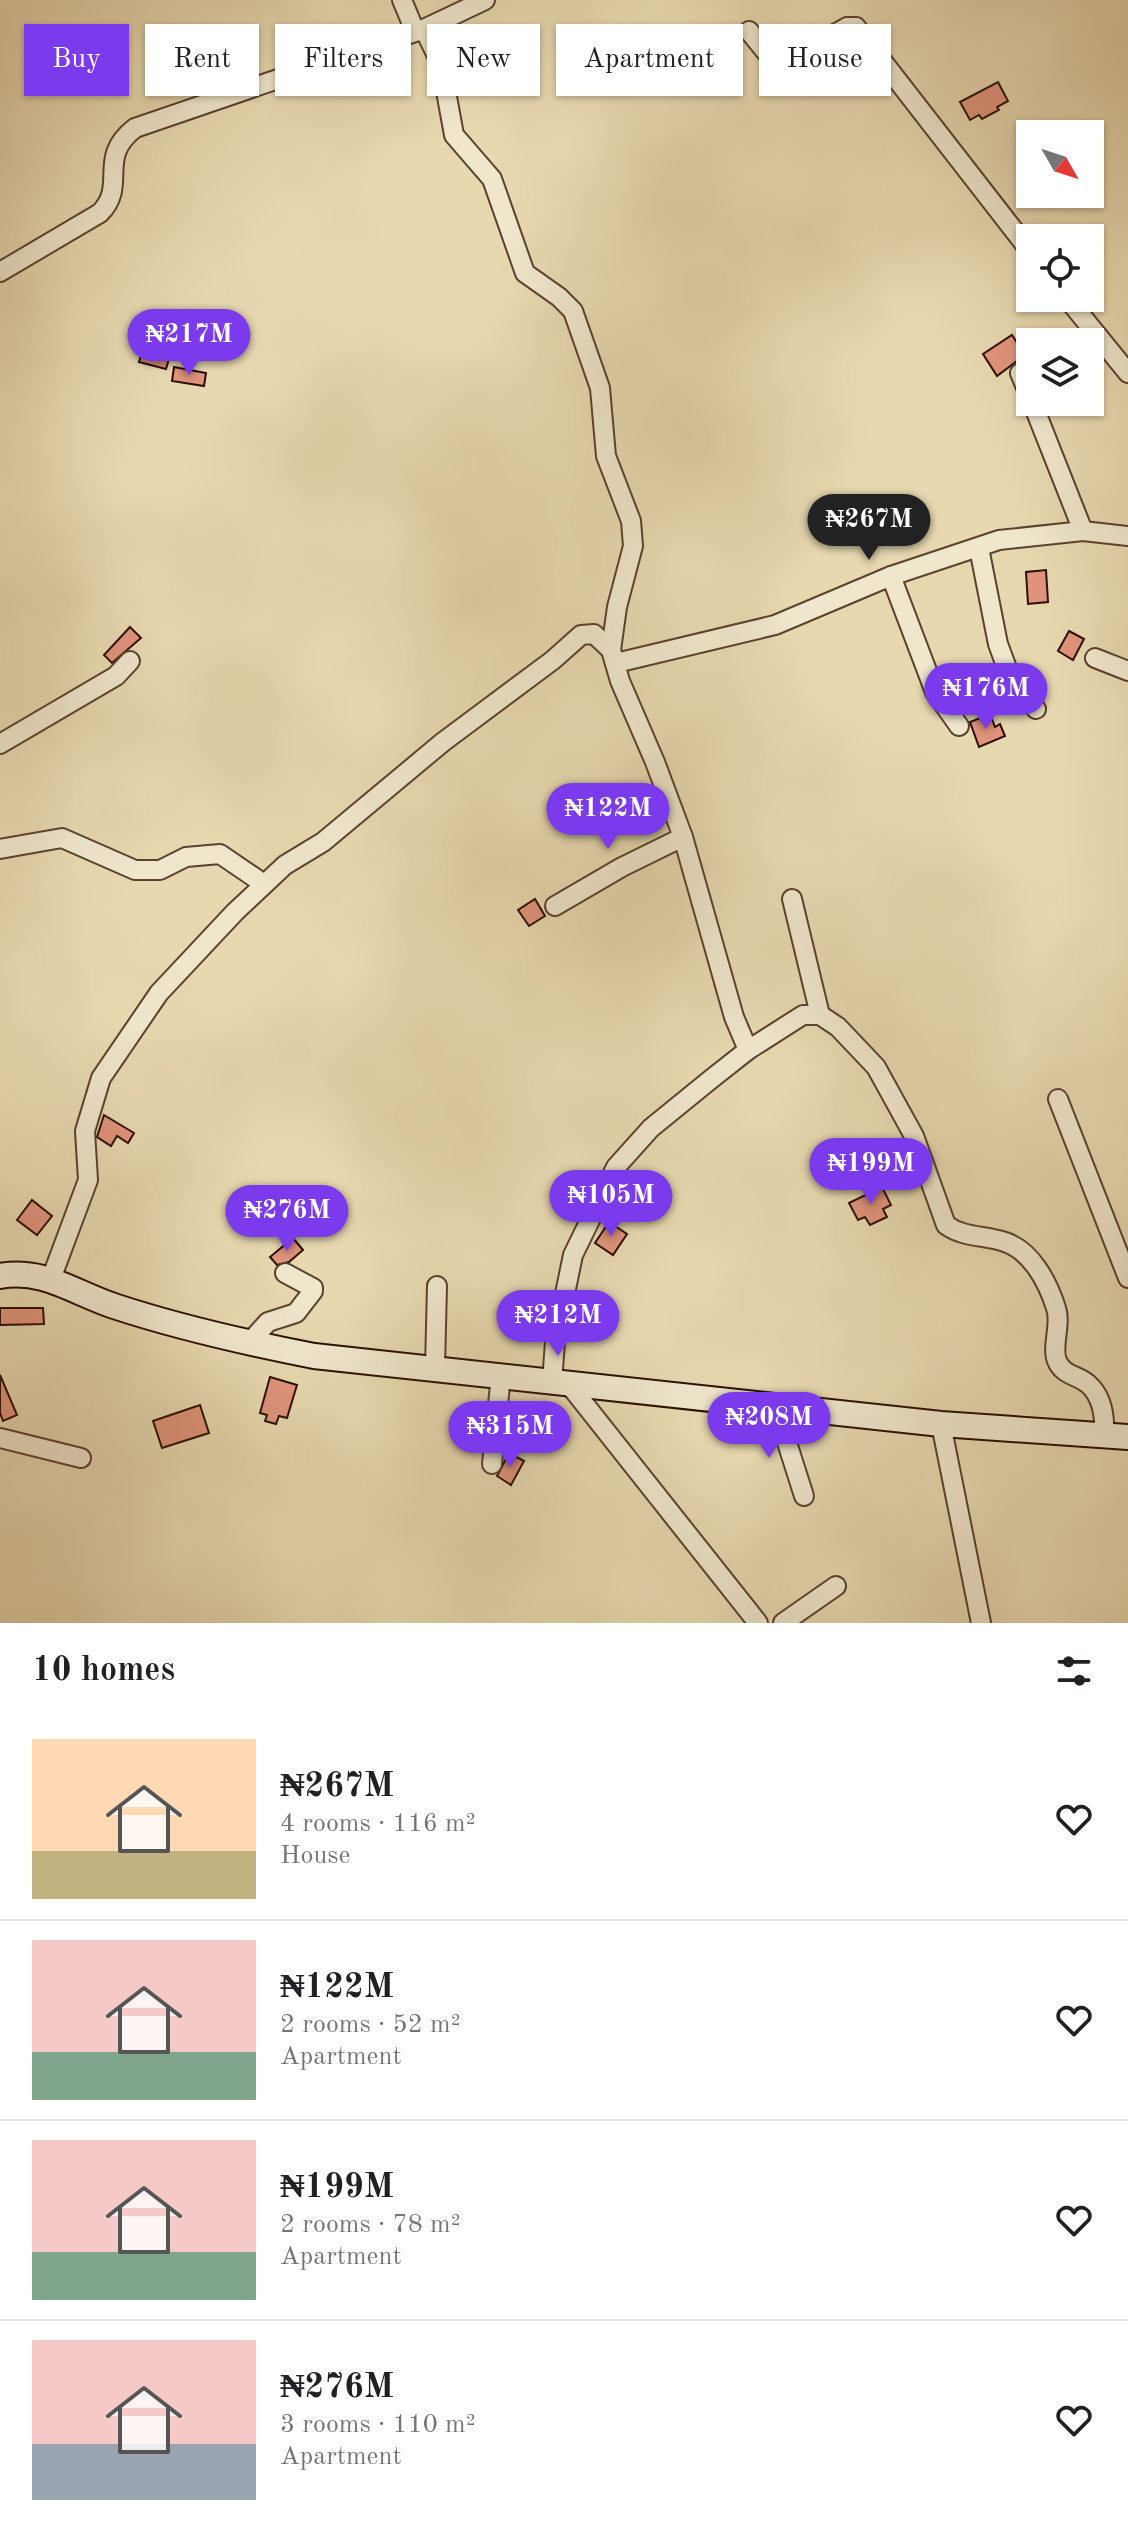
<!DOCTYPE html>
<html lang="en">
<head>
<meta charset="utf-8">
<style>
  :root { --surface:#fff; --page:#f2f2f2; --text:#202124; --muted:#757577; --line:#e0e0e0; --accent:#7c3aed }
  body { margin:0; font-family:"Old Standard TT",serif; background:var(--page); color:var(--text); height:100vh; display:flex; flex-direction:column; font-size:30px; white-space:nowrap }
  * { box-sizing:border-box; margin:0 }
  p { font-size:26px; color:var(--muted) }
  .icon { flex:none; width:44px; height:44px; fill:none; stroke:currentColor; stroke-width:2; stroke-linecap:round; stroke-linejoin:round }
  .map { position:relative; height:1623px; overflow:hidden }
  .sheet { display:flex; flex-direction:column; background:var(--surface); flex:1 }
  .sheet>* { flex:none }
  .guide { position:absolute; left:24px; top:24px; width:1080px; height:72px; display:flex; gap:16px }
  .needle { width:52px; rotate:129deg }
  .tools { position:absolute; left:1016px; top:120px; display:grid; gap:16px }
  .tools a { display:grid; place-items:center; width:88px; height:88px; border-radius:0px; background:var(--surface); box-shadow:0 2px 6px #0004; font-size:40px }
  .price { position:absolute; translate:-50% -68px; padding:0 18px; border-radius:28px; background:var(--accent); color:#fff; font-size:26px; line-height:52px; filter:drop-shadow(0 2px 4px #0008) }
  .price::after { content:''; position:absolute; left:50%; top:48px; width:24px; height:18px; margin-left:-12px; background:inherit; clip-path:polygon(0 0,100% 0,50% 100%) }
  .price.on { background:#222; color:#fff }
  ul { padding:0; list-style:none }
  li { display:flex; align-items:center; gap:24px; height:200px; padding:0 32px }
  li+li { border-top:2px solid var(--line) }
  li span { display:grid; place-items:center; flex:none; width:224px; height:160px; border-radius:0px; color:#555 }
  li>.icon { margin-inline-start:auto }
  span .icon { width:96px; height:96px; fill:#fffc; stroke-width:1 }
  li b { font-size:34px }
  h2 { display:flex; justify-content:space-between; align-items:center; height:96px; padding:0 32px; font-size:34px }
  .chip { padding:0 28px; border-radius:0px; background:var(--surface); box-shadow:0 2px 6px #0004; font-size:28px; line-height:72px }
  .chip.on { background:var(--accent); color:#fff }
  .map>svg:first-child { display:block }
  .building { fill:#e0947c; stroke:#2b1002; stroke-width:2 }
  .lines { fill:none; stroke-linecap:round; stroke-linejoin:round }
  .street-casing { stroke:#5a422e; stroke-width:22 }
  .secondary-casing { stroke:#2b1002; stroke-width:28 }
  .street { stroke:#efe6cc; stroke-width:18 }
  .secondary { stroke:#efe6cc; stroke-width:24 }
</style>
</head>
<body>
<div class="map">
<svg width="1128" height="1623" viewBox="0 0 1128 1623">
  <rect width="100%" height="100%" fill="#e7d8b0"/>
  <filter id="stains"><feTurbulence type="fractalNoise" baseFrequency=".0025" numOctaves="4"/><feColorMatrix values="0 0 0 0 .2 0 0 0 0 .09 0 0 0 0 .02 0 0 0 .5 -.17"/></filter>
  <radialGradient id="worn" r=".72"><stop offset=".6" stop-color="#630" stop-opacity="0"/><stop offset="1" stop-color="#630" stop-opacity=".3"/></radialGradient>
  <!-- building -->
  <g class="building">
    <path d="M998 82 1008 101 997 107 999 110 982 119 979 115 970 120 960 102Z"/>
    <path d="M148 331 175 338 166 369 139 362Z"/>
    <path d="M1012 335 1025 355 997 376 983 354Z"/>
    <path d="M174 367 206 373 204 386 172 381Z"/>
    <path d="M1046 570 1048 602 1028 604 1026 572Z"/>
    <path d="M130 627 141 638 112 663 104 655Z"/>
    <path d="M1069 631 1084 639 1073 660 1058 651Z"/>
    <path d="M990 714 995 727 1000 724 1005 736 979 747 970 722Z"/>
    <path d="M535 899 545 916 529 926 518 910Z"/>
    <path d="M104 1115 134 1133 128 1143 117 1136 111 1146 97 1137Z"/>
    <path d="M882 1187 891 1205 883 1209 887 1217 870 1225 865 1217 858 1220 849 1203Z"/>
    <path d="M32 1200 52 1216 37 1235 17 1220Z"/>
    <path d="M609 1222 627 1234 613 1255 595 1243Z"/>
    <path d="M293 1238 303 1250 289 1262 277 1265 270 1257Z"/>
    <path d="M0 1308H43L44 1324 0 1325Z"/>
    <path d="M0 1375 17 1415 3 1421 0 1413Z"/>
    <path d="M270 1377 297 1385 287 1418 279 1416 276 1424 265 1421 267 1415 260 1413Z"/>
    <path d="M200 1405 209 1433 162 1448 153 1421Z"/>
    <path d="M509 1453 524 1461 511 1485 497 1476Z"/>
  </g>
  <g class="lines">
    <defs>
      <g id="street">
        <path d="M402 0 415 31"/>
        <path d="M424 29 485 0"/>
        <path d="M749 31 775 63H783L847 27H856L1030 251"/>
        <path d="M0 272 100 213C128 185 96 158 135 128L424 29 441 64 454 135 492 179 525 273 559 297 573 311 600 388 606 456 631 521 633 546 617 607 611 650"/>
        <path d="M1067 298 1128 373"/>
        <path d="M1020 373 1030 397"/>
        <path d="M1032 402 1083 531"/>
        <path d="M979 548 998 644 1008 671 1036 709"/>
        <path d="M891 576 935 692 959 726"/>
        <path d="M1095 658 1128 671"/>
        <path d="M616 663 775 625 891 576 999 540 1083 531 1128 536"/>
        <path d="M0 744 116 676 130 661"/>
        <path d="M0 849 62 838 135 870H160L186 857 220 854 264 884"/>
        <path d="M792 899 820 1015"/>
        <path d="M555 906 622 867 683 837"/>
        <path d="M1058 1099 1128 1278"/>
        <path d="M51 1279 88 1180 85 1131 101 1078 159 993 235 912 285 865 323 842 443 742 553 660 581 635 594 634 611 650 620 681 655 762 683 837 734 1017 748 1050"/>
        <path d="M249 1343 268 1322 296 1313 313 1291V1288L285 1273"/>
        <path d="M435 1367 437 1286"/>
        <path d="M552 1382 555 1342 573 1255 616 1167 651 1128 710 1080 748 1050 803 1015H820L838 1027 876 1067 914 1136 946 1225C964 1238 985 1235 1005 1242 1032 1251 1048 1283 1056 1308 1062 1325 1050 1349 1058 1363 1065 1376 1078 1375 1088 1384 1102 1396 1105 1417 1104 1435"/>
        <path d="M567 1382 758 1623"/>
        <path d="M776 1408 804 1496"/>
        <path d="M941 1424 981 1623"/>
        <path d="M0 1438 81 1458"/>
        <path d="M492 1464 501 1375"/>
        <path d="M783 1623 836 1586"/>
      </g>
      <path id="secondary" d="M0 1276C45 1268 75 1294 117 1307 181 1328 248 1343 314 1356L941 1424 1128 1437"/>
    </defs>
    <!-- street casing -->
    <use href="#street" class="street-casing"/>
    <!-- secondary casing -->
    <use href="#secondary" class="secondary-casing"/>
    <!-- street -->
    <use href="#street" class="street"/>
    <!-- secondary -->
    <use href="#secondary" class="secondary"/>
  </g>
  <rect width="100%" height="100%" filter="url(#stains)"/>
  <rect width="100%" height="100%" fill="url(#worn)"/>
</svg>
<div class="tools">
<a><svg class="needle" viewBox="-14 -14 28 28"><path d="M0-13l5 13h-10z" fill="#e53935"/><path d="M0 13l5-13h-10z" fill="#757577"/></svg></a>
<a><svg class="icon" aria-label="locate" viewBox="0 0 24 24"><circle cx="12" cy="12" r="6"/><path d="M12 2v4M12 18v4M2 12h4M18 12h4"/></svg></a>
<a><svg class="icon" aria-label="layers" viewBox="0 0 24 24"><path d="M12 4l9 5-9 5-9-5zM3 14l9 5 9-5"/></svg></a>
</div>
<b class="price" style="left:189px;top:377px">₦217M</b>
<b class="price on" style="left:869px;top:562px">₦267M</b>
<b class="price" style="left:986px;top:731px">₦176M</b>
<b class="price" style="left:608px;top:851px">₦122M</b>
<b class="price" style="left:871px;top:1206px">₦199M</b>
<b class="price" style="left:611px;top:1238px">₦105M</b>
<b class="price" style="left:287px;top:1253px">₦276M</b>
<b class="price" style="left:558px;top:1358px">₦212M</b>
<b class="price" style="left:769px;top:1460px">₦208M</b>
<b class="price" style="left:510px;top:1469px">₦315M</b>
<div class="guide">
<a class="chip on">Buy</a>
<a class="chip">Rent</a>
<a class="chip">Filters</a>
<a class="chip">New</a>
<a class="chip">Apartment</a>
<a class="chip">House</a>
</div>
</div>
<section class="sheet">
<h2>10 homes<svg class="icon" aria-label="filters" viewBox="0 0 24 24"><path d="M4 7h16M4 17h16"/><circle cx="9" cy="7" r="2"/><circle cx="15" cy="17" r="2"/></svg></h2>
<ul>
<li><span style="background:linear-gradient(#ffd9b3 70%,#c2b280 0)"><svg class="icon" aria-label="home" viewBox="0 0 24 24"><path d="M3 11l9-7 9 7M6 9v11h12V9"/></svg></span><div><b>₦267M</b><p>4 rooms · 116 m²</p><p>House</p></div><svg class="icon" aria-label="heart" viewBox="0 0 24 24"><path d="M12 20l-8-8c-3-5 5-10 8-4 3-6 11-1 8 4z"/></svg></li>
<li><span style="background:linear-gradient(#f6c9c9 70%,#7fa58c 0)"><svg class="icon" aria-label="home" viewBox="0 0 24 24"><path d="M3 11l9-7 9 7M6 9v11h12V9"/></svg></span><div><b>₦122M</b><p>2 rooms · 52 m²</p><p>Apartment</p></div><svg class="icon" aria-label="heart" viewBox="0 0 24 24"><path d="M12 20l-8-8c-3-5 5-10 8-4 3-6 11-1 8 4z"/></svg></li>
<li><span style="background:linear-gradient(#f6c9c9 70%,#7fa58c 0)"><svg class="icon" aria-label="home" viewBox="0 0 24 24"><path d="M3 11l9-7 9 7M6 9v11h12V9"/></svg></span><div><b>₦199M</b><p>2 rooms · 78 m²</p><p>Apartment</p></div><svg class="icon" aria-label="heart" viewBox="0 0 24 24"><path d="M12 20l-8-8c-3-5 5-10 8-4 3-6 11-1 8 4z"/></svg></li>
<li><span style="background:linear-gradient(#f6c9c9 65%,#9aa5b1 0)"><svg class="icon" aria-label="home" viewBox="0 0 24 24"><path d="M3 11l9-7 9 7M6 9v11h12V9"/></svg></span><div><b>₦276M</b><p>3 rooms · 110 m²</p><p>Apartment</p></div><svg class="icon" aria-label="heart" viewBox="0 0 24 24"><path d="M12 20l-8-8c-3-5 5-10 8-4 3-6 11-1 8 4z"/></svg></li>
</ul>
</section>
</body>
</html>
